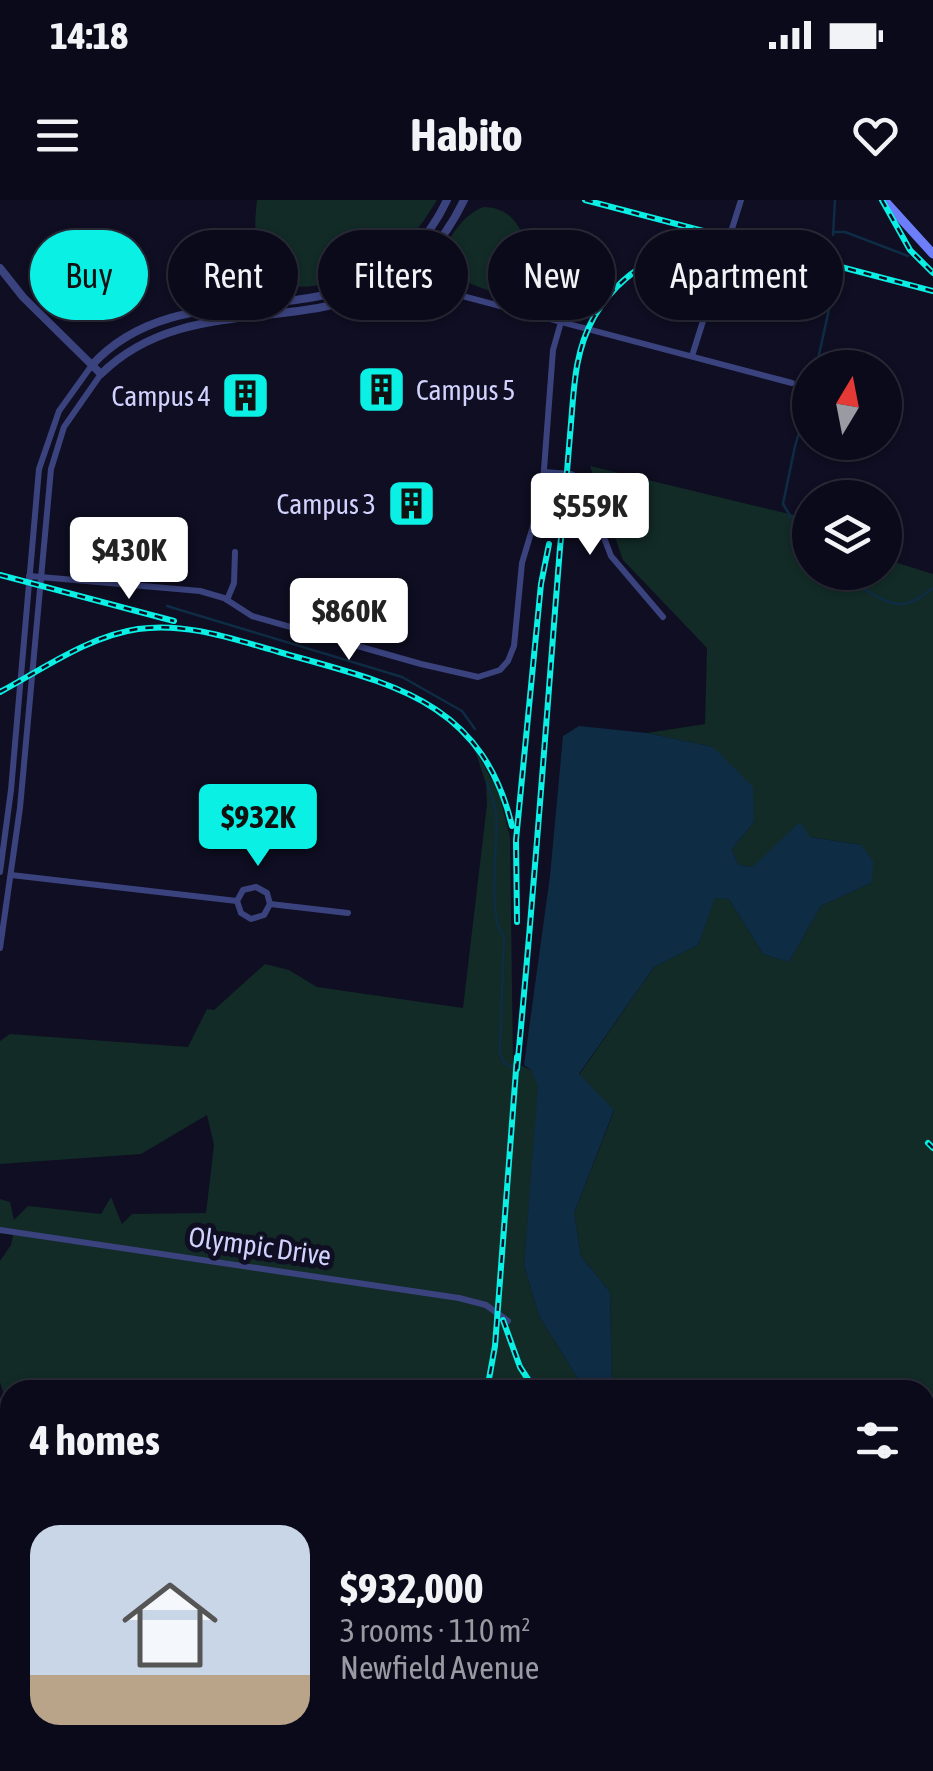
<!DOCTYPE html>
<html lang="en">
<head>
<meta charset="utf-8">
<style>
  :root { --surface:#0b0a1a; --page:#141323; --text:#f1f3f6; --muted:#9a9aa2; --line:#2b2b39; --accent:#0af0e5 }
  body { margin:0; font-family:"Asap Condensed",sans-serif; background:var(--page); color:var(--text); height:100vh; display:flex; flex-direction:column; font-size:38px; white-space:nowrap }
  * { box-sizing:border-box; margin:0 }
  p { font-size:32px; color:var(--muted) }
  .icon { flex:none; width:55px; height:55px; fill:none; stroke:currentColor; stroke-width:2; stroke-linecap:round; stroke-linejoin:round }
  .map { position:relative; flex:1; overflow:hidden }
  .sheet { position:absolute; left:0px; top:1180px; width:935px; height:392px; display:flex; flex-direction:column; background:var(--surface); border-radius:30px 30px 0 0; box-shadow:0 2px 8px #0004,0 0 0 2px var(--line) }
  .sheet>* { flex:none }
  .guide { position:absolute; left:30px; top:30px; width:875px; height:90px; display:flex; gap:20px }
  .needle { width:65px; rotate:10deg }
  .controls { position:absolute; left:792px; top:150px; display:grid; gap:20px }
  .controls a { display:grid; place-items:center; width:110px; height:110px; border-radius:50%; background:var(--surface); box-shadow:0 2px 8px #0004,0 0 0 2px var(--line); font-size:50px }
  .price { position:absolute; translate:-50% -85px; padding:0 22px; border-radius:10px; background:#fff; color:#222; font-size:32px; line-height:65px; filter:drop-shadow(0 2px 5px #0008) }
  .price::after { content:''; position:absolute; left:50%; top:60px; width:30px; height:22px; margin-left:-15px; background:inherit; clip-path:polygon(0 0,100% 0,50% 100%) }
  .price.selected { background:var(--accent); color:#111 }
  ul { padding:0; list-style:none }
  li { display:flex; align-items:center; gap:30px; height:250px; padding:0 30px }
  li span { display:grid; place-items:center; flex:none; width:280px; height:200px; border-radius:30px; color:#555 }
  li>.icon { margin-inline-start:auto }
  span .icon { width:120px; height:120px; fill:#fffc; stroke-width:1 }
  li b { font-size:42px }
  h2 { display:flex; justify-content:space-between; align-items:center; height:120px; padding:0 30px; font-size:42px }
  .chip { padding:0 35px; border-radius:45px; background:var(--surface); box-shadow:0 2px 8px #0004,0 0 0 2px var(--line); font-size:35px; line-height:90px }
  .chip.selected { background:var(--accent); color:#111 }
  .status { display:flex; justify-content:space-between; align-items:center; height:70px; padding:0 50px; background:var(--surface); direction:ltr }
  .status svg { height:28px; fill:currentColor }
  header { display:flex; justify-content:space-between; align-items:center; height:130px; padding:0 30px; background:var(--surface); font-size:45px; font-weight:700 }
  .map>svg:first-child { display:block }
  .green { fill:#122b27 }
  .water { fill:#0f2c45 }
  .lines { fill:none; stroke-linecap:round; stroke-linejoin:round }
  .stream { stroke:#0f2c45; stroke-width:2.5 }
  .minor { stroke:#3b437f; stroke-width:6 }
  .tertiary { stroke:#3b437f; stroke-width:8 }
  .secondary { stroke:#6c7ef9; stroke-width:9 }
  .rail-casing { stroke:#0af0e5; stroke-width:6 }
  .rail { stroke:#0f0e22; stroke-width:2.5; stroke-dasharray:8; stroke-linecap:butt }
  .labels { text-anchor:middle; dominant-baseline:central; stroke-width:10; stroke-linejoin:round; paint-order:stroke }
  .poi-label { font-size:28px; fill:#d1d2fd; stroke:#0f0e22; text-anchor:end }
  .street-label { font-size:28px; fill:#d1d2fd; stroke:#0f0e22 }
</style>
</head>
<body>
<div class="status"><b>14:18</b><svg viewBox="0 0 49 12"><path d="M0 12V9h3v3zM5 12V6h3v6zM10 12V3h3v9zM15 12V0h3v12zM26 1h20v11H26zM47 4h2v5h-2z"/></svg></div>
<header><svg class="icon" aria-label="menu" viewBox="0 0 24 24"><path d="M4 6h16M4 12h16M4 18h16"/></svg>Habito<svg class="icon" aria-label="heart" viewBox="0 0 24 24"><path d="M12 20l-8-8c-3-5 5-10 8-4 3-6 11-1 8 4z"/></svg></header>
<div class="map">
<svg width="933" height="1571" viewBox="0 0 933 1571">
  <rect width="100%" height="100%" fill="#0f0e22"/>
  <!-- green -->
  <g class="green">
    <path d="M257 0H437C427 16 418 31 404 43 383 62 355 76 328 83 262 100 250 56 257 0Z"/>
    <path d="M484 7C531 8 526 64 540 94L538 103 513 100 445 74 440 66C443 44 463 13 484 7Z"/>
    <path d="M590 266 810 319V372H885V359L933 374V1219L925 1220V1190H612L610 1092 581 1056 574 1013 614 911 579 875 654 767 698 745 715 697 729 699 763 754 789 762 821 706 871 683 861 645 810 637 752 667 738 665 732 649 754 622 713 547 647 533 705 524 707 448 623 360Z"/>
    <path d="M474 547 499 594 510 637 513 862 531 870 539 885 524 1065 539 1116 585 1190H10V1350L0 1359V1202L5 1198 0 1182V1061L11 1045 13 1035 0 1033V999L10 1002 14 1020 28 1006 101 1014 111 997 122 1024 132 1014 206 1013 214 945 207 915 141 954 0 964V841L10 834 188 847 207 809 214 810 265 764 289 770 317 787 463 808 487 604 486 584Z"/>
    <path d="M925 1232 933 1233V1358L925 1366Z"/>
    <path d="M0 1379 10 1408 11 1571H0Z"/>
    <path d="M925 1519H933V1571H582L580 1564 925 1562Z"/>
    <path d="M359 1563H509L502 1567 372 1571Z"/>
  </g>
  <!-- water -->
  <path class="water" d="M579 526 647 533 713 547 753 587 754 622 732 649 738 665 752 667 800 622 810 637 861 645 874 662 871 683 821 706 789 762 763 754 729 699 715 698 698 745 654 767 579 874 614 910 574 1013 581 1056 610 1092 612 1190H585L539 1116 524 1065 538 886 531 870 524 865 550 676 563 536Z"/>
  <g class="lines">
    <!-- stream -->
    <g class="stream">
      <path d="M833 32H845L908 56"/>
      <path d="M833 35 835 0"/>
      <path d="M837 52 840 62"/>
      <path d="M816 168 836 78"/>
      <path d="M808 203 795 246 783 304 791 317 810 318"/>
      <path d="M847 372C856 386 887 406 904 404 916 402 924 394 933 388"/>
      <path d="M167 406 402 477 462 511 475 529"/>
      <path d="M487 582C490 592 494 602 496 613 499 642 486 716 504 737L500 852 504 863 512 867"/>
    </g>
    <!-- minor -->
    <g class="minor">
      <path d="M432 50 428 66 430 74 452 89"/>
      <path d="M402 58 421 81 436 89 792 183"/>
      <path d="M387 87 429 88"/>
      <path d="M692 156 741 0"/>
      <path d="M544 272 571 274 582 280 611 356 663 417"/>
      <path d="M29 376 200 391 224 398 252 416 421 464 478 477 500 470 508 461 514 446 522 363 542 296 553 150 561 122"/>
      <path d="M227 400 234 383 235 352"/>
      <path d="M0 672 11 590 39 269 59 211 92 165"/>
      <path d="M11 675 237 701"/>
      <path d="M237 701 241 713 251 719 264 715 270 704"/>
      <path d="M237 701 243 690 256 687 267 693 270 704"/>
      <path d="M270 704 348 713"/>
      <path d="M0 748 20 608 51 269 64 227 101 174"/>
      <path d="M0 1030 459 1098 486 1105 508 1121"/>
    </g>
    <!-- tertiary -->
    <g class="tertiary">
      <path d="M0 68 23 97 101 174C210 67 381 173 464 0"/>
      <path d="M92 165C193 55 370 162 447 0"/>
    </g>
    <!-- secondary -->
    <path class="secondary" d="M884 0 933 54"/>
    <defs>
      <g id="rail">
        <path d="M585 0 933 91"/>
        <path d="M882 0 910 50 933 73"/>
        <path d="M0 375 174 421"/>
        <path d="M0 492C43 469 89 436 138 429 186 422 233 439 279 452 390 484 481 498 512 626"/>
        <path d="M517 722 516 640 541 384 549 344"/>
        <path d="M517 869C534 696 546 522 560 348 564 310 567 272 570 235 574 194 573 154 594 117 629 56 698 33 764 47"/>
        <path d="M928 943 933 948"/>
        <path d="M503 1120 520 1167 535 1190"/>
        <path d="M487 1190 495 1146 517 857"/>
        <path d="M228 1562 234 1571"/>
        <path d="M873 1562 883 1571"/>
      </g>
    </defs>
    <!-- rail casing -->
    <use href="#rail" class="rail-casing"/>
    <!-- rail -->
    <use href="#rail" class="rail"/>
  </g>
  <!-- icons -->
  <defs>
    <symbol id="building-square" viewBox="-11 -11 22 22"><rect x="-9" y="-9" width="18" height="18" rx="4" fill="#0af0e5" stroke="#0f0e22"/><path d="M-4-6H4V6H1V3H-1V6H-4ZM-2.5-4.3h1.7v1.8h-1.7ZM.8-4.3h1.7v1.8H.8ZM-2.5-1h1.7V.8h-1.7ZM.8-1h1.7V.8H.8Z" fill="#111"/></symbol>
  </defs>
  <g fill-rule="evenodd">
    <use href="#building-square" x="354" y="162" width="55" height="55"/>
    <use href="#building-square" x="218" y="168" width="55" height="55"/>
    <use href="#building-square" x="384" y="276" width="55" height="55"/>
  </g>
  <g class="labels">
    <!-- poi labels -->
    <g class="poi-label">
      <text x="416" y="190" text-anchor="start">Campus 5</text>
      <text x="211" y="196">Campus 4</text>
      <text x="376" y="304">Campus 3</text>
    </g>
    <!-- street labels -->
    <g class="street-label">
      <text transform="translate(260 1046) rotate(8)">Olympic Drive</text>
    </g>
  </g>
</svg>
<div class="controls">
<a><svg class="needle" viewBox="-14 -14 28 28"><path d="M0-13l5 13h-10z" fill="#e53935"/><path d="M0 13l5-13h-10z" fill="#9a9aa2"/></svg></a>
<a><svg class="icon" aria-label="layers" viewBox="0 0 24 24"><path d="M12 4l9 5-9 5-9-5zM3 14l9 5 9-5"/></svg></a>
</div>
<b class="price" style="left:590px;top:358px">$559K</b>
<b class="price" style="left:129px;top:402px">$430K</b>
<b class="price" style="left:349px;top:463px">$860K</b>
<b class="price selected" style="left:258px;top:669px">$932K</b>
<div class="guide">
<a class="chip selected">Buy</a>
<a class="chip">Rent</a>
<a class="chip">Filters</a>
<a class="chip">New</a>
<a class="chip">Apartment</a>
</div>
<section class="sheet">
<h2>4 homes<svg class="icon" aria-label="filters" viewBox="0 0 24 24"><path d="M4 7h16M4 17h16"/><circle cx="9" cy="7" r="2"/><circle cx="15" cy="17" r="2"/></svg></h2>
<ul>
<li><span style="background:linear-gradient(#c9d6e8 75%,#b9a48a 0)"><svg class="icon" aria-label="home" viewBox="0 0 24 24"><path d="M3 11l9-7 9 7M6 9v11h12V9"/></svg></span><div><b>$932,000</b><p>3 rooms · 110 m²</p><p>Newfield Avenue</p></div></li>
</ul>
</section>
</div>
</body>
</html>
